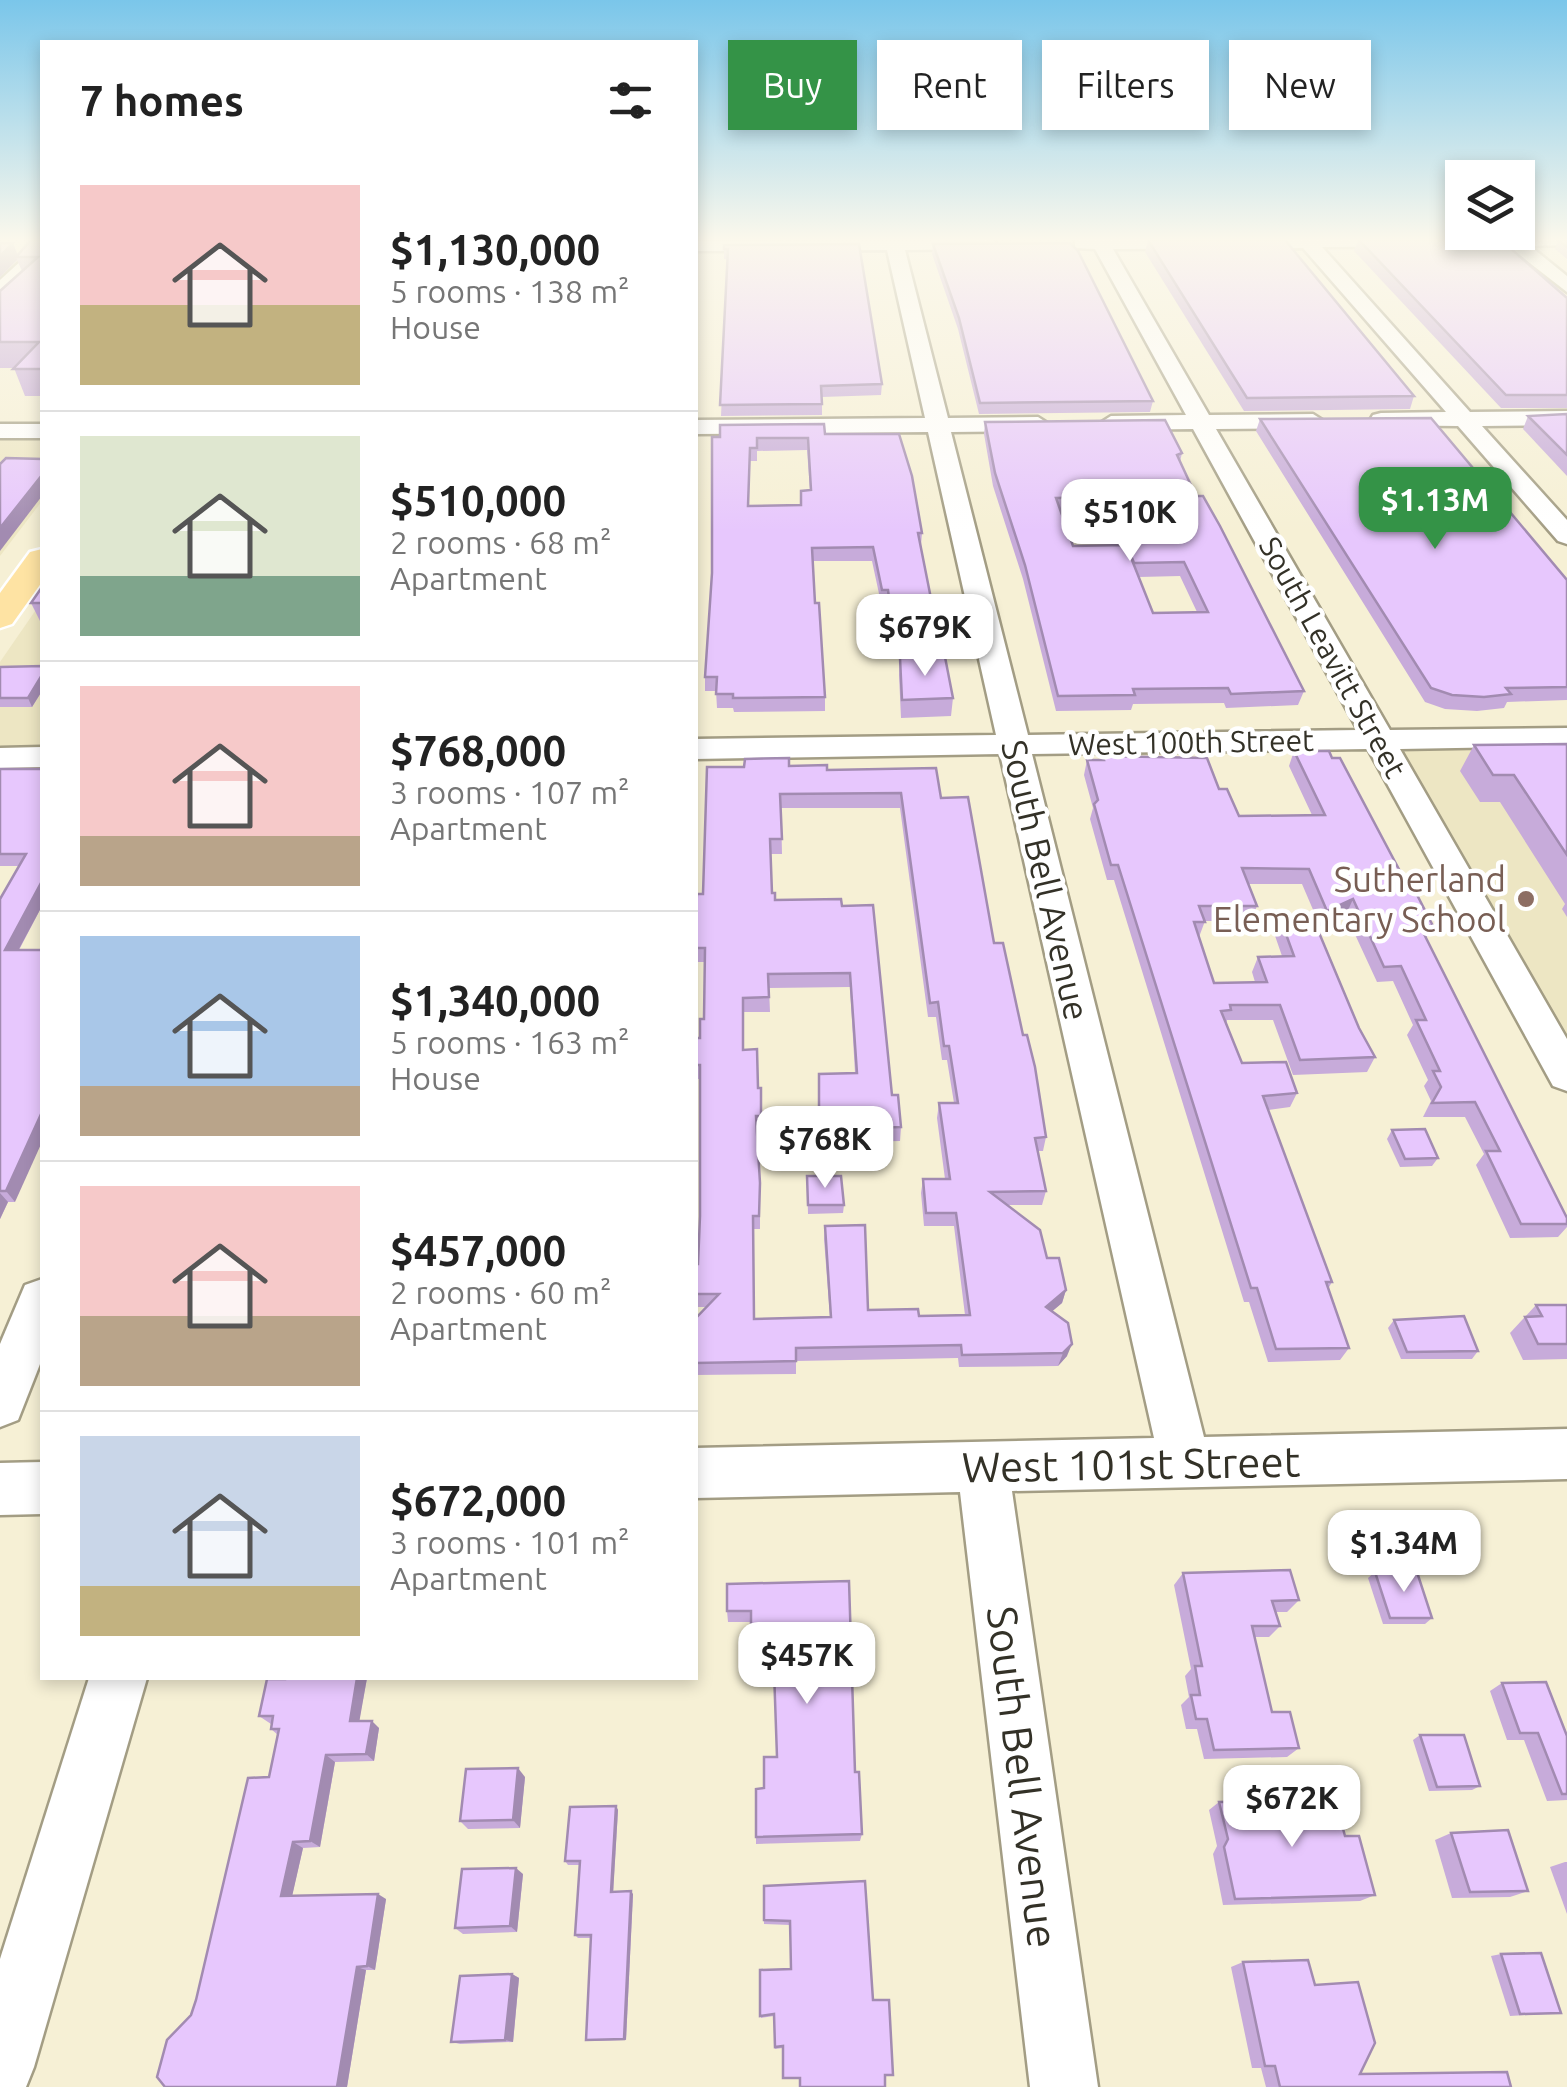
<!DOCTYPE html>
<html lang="en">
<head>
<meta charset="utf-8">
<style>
  :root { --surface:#fff; --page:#f2f2f2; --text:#222; --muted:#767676; --line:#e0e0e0; --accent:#349347 }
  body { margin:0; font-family:Ubuntu,sans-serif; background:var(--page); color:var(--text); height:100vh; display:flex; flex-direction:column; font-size:38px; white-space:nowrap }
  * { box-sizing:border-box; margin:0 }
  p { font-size:32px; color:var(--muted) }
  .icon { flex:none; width:55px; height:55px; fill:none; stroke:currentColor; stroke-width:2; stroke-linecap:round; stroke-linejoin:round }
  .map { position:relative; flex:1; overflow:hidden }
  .sheet { position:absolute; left:40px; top:40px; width:658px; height:1640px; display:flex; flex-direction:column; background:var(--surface); border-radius:0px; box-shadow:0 5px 15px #0003 }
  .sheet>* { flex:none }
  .banner { position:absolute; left:728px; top:40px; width:688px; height:90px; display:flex; gap:20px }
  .buttons { position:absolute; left:1445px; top:160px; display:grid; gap:20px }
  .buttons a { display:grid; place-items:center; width:90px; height:90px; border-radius:0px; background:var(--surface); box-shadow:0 5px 15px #0003; font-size:50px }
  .price { position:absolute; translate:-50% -85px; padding:0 22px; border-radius:20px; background:#fff; color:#222; font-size:32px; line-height:65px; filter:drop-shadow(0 2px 5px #0008) }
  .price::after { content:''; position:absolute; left:50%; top:60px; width:30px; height:22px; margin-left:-15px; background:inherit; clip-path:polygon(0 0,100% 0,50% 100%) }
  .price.selected { background:var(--accent); color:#fff }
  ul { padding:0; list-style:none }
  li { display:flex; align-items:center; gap:30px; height:250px; padding:0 40px }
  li+li { border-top:2px solid var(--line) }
  li span { display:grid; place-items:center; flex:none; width:280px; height:200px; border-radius:0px; color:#555 }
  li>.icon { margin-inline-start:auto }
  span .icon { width:120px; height:120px; fill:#fffc; stroke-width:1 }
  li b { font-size:42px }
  h2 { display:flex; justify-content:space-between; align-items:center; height:120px; padding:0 40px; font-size:42px }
  .chip { padding:0 35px; border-radius:0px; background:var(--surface); box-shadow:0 5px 15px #0003; font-size:35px; line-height:90px }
  .chip.selected { background:var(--accent); color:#fff }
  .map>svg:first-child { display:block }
  .built { fill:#ede6c3 }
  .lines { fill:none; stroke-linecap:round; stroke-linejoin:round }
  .minor-casing { stroke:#a39d84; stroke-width:5 }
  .major-casing { stroke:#fff; stroke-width:5 }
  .minor { fill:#fff; fill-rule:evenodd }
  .major { fill:#fee3a3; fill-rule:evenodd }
  .wall { fill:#c7abda; fill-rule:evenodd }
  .shaded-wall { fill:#a28bb1 }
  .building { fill:#e7c7fd; stroke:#a28bb1; stroke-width:2.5; fill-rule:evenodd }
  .education-dot { fill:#8d6e63; stroke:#fff; stroke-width:4 }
  .labels { text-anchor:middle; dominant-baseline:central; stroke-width:9; stroke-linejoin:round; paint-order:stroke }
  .far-street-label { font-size:30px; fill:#333127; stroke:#fff }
  .education-label { font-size:35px; fill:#785e54; stroke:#fff; text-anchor:end }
  .street-label { font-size:35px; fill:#333127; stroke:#fff }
  .near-street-label { font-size:42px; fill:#333127; stroke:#fff }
</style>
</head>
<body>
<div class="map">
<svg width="1567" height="2087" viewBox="0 0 1567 2087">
  <rect width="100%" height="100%" fill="#f6f0d5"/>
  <!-- built -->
  <g class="built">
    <path d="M0 440H42V501L0 556Z"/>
    <path d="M42 601V746L0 747V662Z"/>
    <path d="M1567 743V1042L1397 746Z"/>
  </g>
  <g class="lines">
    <defs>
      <g id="minor">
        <path d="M993 240 997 244 988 249 905 250 948 418 1038 417 1049 424 1038 431 951 432 1028 735 1358 730 1193 429 1111 430 1100 423 1111 416 1186 415 1095 249 1075 248V240H1567V245L1530 246 1567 276V292L1508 246 1322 247 1470 412 1567 411V425L1482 426 1567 520V544L1558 541 1458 426 1373 425 1370 420 1373 415 1381 413 1446 412 1303 248 1113 249 1209 415 1313 414 1324 421 1313 428 1216 429 1390 730 1567 728V746L1400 749 1567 1039V1091L1553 1086 1368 749 1032 754 1204 1437 1567 1429V1479L1012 1491 1098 2087H1030L960 1492 695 1498V1448L1154 1438 1000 754 695 759V739L996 735 928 432 695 434V420L925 418 887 250 695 251V241Z"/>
        <path d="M42 247V260L7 294 0 296V280L35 248Z"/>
        <rect x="0" y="424" width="42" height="14"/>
        <path d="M42 747V767L0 768V748Z"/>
        <path d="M42 1279V1359L18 1420 0 1427V1344L25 1285Z"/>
        <path d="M42 1462V1514L0 1515V1463Z"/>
        <path d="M89 1678H147L34 2067 26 2087H0V1959Z"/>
      </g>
      <path id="major" d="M42 549V582L12 624 0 628V593L30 552Z"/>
    </defs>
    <!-- minor casing -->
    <use href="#minor" class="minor-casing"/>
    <!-- major casing -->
    <use href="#major" class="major-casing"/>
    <!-- minor -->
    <use href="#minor" class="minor"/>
    <!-- major -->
    <use href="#major" class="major"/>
  </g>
  <!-- wall -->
  <g class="wall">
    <path d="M42 240V396H25L14 368H0V291L22 271 17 260 0 277 13 243 18 255Z"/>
    <path d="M1148 240 1414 396 1410 409 1244 411 1145 252Z"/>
    <path d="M1358 240H1501L1567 298V408H1501L1354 251Z"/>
    <path d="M1558 240H1567V259L1555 249Z"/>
    <path d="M933 244 1153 401 1150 412 979 414 958 329 932 254Z"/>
    <path d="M724 245 882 384 881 395 822 397V415L721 416 728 259H724Z"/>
    <path d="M1567 414V476L1523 429 1528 416Z"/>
    <path d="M1260 419 1567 580V700L1507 702 1504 708 1477 711 1445 709 1425 702 1256 431Z"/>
    <path d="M985 422 1182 453 1180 462 1196 496 1304 691 1298 705 1226 708 1224 703 1133 704 1131 710 1056 711 1023 579 993 486 984 434ZM1105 510 1119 545 1073 546 1061 512ZM1180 576 1197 612 1153 613 1139 577Z"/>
    <path d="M825 434 922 533 921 545 942 657 953 698 951 716 901 718 899 675 900 658 925 657 891 635 888 603H881L872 561H813L815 603 825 697V711L734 712 733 708H717L716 691H705V677L712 573V437ZM807 450 810 490 801 505 748 506 750 461H757V451Z"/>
    <path d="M42 587V621H40L31 603Z"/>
    <path d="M42 666V691L32 707H0V667Z"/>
    <path d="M1567 744V917L1562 909 1565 904 1500 802H1480L1460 771 1474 745Z"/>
    <path d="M1294 751 1410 890 1433 926 1426 938 1567 1218V1227L1558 1237 1510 1238 1476 1165 1484 1154 1465 1117H1423L1431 1101 1424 1086 1428 1080 1407 1035 1413 1025 1393 981 1377 982 1346 915 1320 926 1302 884H1248L1257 906 1251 921H1205L1199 937 1214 983 1255 982 1252 972 1258 957 1282 956 1273 930 1279 915 1359 1028 1375 1057 1367 1072 1293 1075 1273 1020H1227L1226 1024 1242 1063 1297 1093 1290 1107 1268 1110 1332 1282 1328 1289 1349 1348 1340 1360 1268 1362 1249 1302H1244L1114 880H1107L1090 819 1093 808 1084 775 1087 760H1102L1103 756 1219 789 1239 816 1312 815 1289 766Z"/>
    <path d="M789 766 827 770 941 798 994 943 1023 1035 1046 1137 1043 1151H1038L1046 1191 1042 1205H1007L1047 1258 1066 1290 1062 1303 1052 1311 1067 1356 1058 1366 959 1367 958 1358 796 1361V1374L695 1375V1319L707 1307H695V1264H698L700 1216V1079H695V1038H700L704 1019 705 962H695V929L703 894ZM781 808H900L928 1017H936L942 1060H947L954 1103H939L937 1118 945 1179H923L921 1193 924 1226H954L965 1315 919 1316 868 1310 825 1226 824 1239 830 1317 754 1319V1229H760V1196L756 1130H761V1088H758L744 1050 743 1012H770L769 988 850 987 855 1073 819 1074V1166H859V1142L900 1141 901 1127 842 906 775 900 772 893 770 854H782Z"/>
    <path d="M0 769 42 906 19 950 15 1202H8L0 1219V899L19 866H0Z"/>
    <path d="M1392 1130 1438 1158 1432 1166 1400 1167 1387 1139Z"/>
    <path d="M807 1176 844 1205 843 1213 808 1214Z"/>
    <path d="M1536 1305H1567V1359L1523 1360 1510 1333Z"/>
    <path d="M1394 1320 1478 1351 1472 1359H1401L1388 1328Z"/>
    <path d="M1375 1572 1432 1618 1425 1624H1383L1368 1578Z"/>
    <path d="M1183 1573 1299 1600 1287 1612H1276L1280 1626 1269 1637H1254L1272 1712 1299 1748 1287 1757 1204 1759 1197 1729H1186L1181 1705 1189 1697 1185 1676 1191 1669 1174 1585Z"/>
    <path d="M849 1581 855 1772 862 1834 860 1841 756 1844V1837L764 1788 777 1757 773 1653H752L751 1622H728L727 1611Z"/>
    <path d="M285 1678H367L359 1721 379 1728 374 1761 335 1762 320 1847 303 1848 292 1896 386 1899 375 1970H366L347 2087H165L191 2015 269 1777 278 1735 271 1729V1724L259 1716Z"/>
    <path d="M1502 1683 1567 1736V1800L1547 1801 1524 1740H1507L1490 1691Z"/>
    <path d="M1420 1735 1480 1786 1472 1790 1429 1791 1413 1740Z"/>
    <path d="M525 1777 520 1828 468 1829 460 1821Z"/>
    <path d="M1287 1784 1345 1836 1375 1895 1360 1901 1223 1905 1213 1854 1217 1846 1209 1810 1219 1802 1269 1801 1275 1792Z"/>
    <path d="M616 1806 618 1810 613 1892 633 1894 626 2040 589 2041 586 2040 591 1938H578L575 1935 580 1865H568L565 1861Z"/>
    <path d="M1451 1833 1528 1891 1510 1897 1452 1898 1435 1840Z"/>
    <path d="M1565 1862H1567V1914L1550 1867Z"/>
    <path d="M523 1874 517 1932 463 1934 455 1928Z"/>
    <path d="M764 1886 873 2000 893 2075 783 2079V2048L775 2049 774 2016 761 2018 760 1970 791 1969 790 1925 764 1924Z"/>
    <path d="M1501 1954 1561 2013 1510 2016 1491 1956Z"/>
    <path d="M1243 1962 1315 1985 1360 2074 1511 2087H1266L1261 2068H1252L1231 1967Z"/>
    <path d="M512 1974 519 1978 513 2042 460 2044 451 2042Z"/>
  </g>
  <!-- shaded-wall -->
  <g class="shaded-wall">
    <path d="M13 243 18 257H16L17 260 0 277V256Z"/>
    <path d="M42 475V496L0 551V528Z"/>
    <path d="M42 675V691L32 707 28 698Z"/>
    <path d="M42 881V906L12 962 5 950Z"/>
    <path d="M1353 899 1346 915 1320 926 1327 911Z"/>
    <path d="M42 1112V1142L15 1202 6 1191Z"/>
    <path d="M0 1193 8 1202 0 1219Z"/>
    <path d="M1066 1290 1062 1303 1042 1320 1046 1307Z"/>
    <path d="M1072 1344 1067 1356 1058 1366 1063 1353Z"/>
    <path d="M357 1678H367L358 1729 350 1721Z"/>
    <path d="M372 1721 379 1728 374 1761 366 1754Z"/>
    <path d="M326 1755 335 1762 320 1847 310 1841Z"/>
    <path d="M518 1768 525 1777 520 1828 513 1820Z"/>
    <path d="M616 1806 618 1810 613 1895 611 1892Z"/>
    <path d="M293 1842 303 1848 291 1901 281 1896Z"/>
    <path d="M516 1868 523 1874 517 1932 510 1926Z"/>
    <path d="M631 1891 633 1894 626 2040 624 2039Z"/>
    <path d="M378 1894 386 1899 375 1970 367 1966Z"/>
    <path d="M357 1967 366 1970 347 2087H337Z"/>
    <path d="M512 1974 519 1978 513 2042 505 2040Z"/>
  </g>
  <!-- building -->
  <g class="building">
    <path d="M31 240H42V369H13L39 342H0V291L38 257H16Z"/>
    <path d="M1148 240H1285L1414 396 1247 398Z"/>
    <path d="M1359 240H1501L1567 298V395H1506Z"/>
    <path d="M1558 240H1567V247Z"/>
    <path d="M0 243H13L0 256Z"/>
    <path d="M1070 243 1078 251 1153 401 980 403 959 318 933 244Z"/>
    <path d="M859 244 882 384 821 386 822 404 720 405 728 249H724V245Z"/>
    <path d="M1567 414V455L1528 416Z"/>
    <path d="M1431 418 1567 580V687L1506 688 1511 694 1484 697 1452 695 1431 688 1260 419Z"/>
    <path d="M1165 420 1182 453 1177 455 1196 496H1203L1220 526 1304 691 1231 694 1228 688 1133 689 1135 695 1058 696 1025 565 995 473 985 422ZM1108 497 1134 563 1184 562 1208 612 1153 613 1126 545 1073 546 1056 498Z"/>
    <path d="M824 424 825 434H899L912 476 922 533H918L942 654 892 621 888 590H882L873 547 812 548 815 603H819L825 697 733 698V694H716L717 677H705L712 573V437H720V425ZM757 438H808L811 490 801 491V505L748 506 750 448H757Z"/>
    <path d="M6 458 42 459V475L0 528V464Z"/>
    <path d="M42 587V603H31Z"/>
    <path d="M945 657 953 698 902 700 900 658Z"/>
    <path d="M42 666V675L28 698H0V667Z"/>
    <path d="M1567 744V855L1514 775H1493L1474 745Z"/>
    <path d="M1294 751H1329L1332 758H1340L1410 890 1414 889 1433 926H1420L1567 1218V1224H1521L1486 1151H1500L1475 1102 1432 1103 1441 1087 1433 1071H1440L1416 1020H1426L1401 966 1384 967 1353 899 1327 911 1309 869 1242 868 1257 906H1199L1205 922H1194L1214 983 1267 982 1258 957 1294 956 1279 915 1312 916 1359 1028 1375 1057 1300 1060 1280 1005H1230L1231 1010 1221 1011 1242 1063 1286 1062 1297 1093 1263 1096 1332 1282H1326L1349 1348 1276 1349 1257 1288H1251L1118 865H1111L1094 804 1098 800 1087 760H1104L1103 756 1207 758 1219 789H1227L1239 816 1325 815Z"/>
    <path d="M789 758V766L827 765V770L936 768 941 798 968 797 994 943H1003L1023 1035H1027L1035 1067 1046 1137 1035 1138 1046 1191 990 1192 1040 1230 1047 1258H1059L1066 1290 1046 1307 1068 1323 1072 1344 1063 1353 962 1355 961 1345 796 1348V1361L695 1363V1319L719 1294H695V1264H698L700 1216V1065H695V1038H700V1019H704L705 948H695V929L697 894H703L707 767H744L745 759ZM901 793 930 1003 938 1002 944 1046H949L958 1103H939L950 1179H923L926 1213H956L970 1315 919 1316 918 1309 868 1310 865 1225 825 1226 831 1317 754 1319 753 1216H759L760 1183 756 1116H761V1088H758L757 1049 743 1050V998L769 997 768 974 850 973 857 1073 819 1074V1152H860L858 1128 901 1127 898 1095H892L873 905 842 906 841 899 775 900V893H772L770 839H782L780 794Z"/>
    <path d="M0 769H42V881L5 950H42V1112L6 1191H0V899L26 854H0Z"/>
    <path d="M1425 1129 1438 1158 1405 1159 1392 1130Z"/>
    <path d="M807 1176H841L844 1205H808Z"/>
    <path d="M1536 1305H1567V1344H1538L1525 1317 1542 1316Z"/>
    <path d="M1464 1316 1478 1351 1407 1352 1394 1320Z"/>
    <path d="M1290 1570 1299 1600 1272 1601 1280 1626H1252L1272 1712H1290L1299 1748 1214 1750 1207 1719H1196L1191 1695H1200L1195 1666H1202L1183 1573Z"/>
    <path d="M1375 1572H1417L1432 1618H1390Z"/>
    <path d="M849 1581 855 1772H859L862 1834 756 1837V1789L764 1788V1757H777L773 1642H751V1611H727V1584Z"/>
    <path d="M285 1678H357L350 1721H372L366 1754 326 1755 310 1841 293 1842 281 1896 378 1894 367 1966 357 1967 337 2087H165L157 2077 167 2040 191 2015 196 2000 248 1778 269 1777 279 1729H271L273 1716H259L267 1679H285Z"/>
    <path d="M1546 1682 1567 1736V1794H1562L1538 1733H1520L1502 1683Z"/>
    <path d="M1420 1735H1464L1480 1786 1437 1787Z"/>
    <path d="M518 1768 513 1820 460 1821 466 1769Z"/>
    <path d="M1287 1784 1308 1800 1335 1799 1345 1836H1359L1375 1895 1235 1899 1224 1847 1228 1839 1219 1802 1275 1801Z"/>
    <path d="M616 1806 611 1892 631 1891 624 2039 586 2040 591 1935H575L580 1861H565L570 1807Z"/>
    <path d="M1508 1830 1528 1891 1470 1892 1451 1833Z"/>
    <path d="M516 1868 510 1926 455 1928 462 1869Z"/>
    <path d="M865 1881 873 2000H889L893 2075H885V2087H800V2078H783V2046L775 2047 774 2014 760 2016V1970L791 1969 790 1921 764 1920V1886Z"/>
    <path d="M1541 1953 1561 2013 1520 2014 1501 1954Z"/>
    <path d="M1308 1960 1315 1985 1358 1982 1375 2043 1360 2074 1507 2072 1511 2087H1280L1275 2066H1265L1243 1962Z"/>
    <path d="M512 1974 505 2040 451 2042 460 1976Z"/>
  </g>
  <!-- sky -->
  <linearGradient id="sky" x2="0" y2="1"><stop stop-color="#7ac6ea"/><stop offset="0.45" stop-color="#fbf8ec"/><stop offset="1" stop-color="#fbf8ec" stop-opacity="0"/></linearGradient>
  <rect width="1567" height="532" fill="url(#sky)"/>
  <!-- markers -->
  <circle class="education-dot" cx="1526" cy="899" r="10"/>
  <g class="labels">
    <!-- far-street labels -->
    <g class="far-street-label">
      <text transform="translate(1333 657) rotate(61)">South Leavitt Street</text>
      <text transform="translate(1191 742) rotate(-1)">West 100th Street</text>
    </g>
    <!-- education labels -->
    <g class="education-label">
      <text x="1506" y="879">Sutherland<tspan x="1506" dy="40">Elementary School</tspan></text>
    </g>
    <!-- street labels -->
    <g class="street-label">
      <text transform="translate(1046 880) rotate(77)">South Bell Avenue</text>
    </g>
    <!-- near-street labels -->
    <g class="near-street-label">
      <text transform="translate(1131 1464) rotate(-1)">West 101st Street</text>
      <text transform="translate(1023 1777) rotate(83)">South Bell Avenue</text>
    </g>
  </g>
</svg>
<div class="buttons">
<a><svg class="icon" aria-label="layers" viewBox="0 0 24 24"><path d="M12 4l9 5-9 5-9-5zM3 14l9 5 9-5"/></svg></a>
</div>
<b class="price selected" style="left:1435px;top:552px">$1.13M</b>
<b class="price" style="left:1130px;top:564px">$510K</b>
<b class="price" style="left:925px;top:679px">$679K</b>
<b class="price" style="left:825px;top:1191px">$768K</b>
<b class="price" style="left:1404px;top:1595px">$1.34M</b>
<b class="price" style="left:807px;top:1707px">$457K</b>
<b class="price" style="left:1292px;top:1850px">$672K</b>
<div class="banner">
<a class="chip selected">Buy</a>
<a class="chip">Rent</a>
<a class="chip">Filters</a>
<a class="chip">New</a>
</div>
<section class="sheet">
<h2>7 homes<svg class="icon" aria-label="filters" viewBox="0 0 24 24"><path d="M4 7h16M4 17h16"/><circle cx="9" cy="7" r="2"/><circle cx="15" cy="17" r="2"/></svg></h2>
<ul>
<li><span style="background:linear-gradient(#f6c9c9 60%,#c2b280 0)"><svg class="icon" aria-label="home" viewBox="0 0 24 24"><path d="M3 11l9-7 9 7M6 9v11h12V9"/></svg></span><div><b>$1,130,000</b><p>5 rooms · 138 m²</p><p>House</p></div></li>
<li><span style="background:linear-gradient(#dfe7d0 70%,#7fa58c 0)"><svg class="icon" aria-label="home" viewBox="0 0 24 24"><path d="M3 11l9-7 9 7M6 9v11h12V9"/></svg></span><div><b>$510,000</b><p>2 rooms · 68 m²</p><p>Apartment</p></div></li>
<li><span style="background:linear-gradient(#f6c9c9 75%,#b9a48a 0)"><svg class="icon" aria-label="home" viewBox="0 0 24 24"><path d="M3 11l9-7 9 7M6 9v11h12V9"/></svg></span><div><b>$768,000</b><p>3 rooms · 107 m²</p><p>Apartment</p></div></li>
<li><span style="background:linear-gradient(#a9c7e8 75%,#b9a48a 0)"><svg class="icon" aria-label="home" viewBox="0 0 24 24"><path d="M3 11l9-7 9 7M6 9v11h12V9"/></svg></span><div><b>$1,340,000</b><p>5 rooms · 163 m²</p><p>House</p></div></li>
<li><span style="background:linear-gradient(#f6c9c9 65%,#b9a48a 0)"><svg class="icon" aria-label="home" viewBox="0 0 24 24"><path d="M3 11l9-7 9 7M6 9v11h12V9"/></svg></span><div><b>$457,000</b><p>2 rooms · 60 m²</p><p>Apartment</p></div></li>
<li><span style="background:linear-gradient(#c9d6e8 75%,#c2b280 0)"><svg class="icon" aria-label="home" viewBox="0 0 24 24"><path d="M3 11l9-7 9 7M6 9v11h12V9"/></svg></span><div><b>$672,000</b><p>3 rooms · 101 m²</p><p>Apartment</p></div></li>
</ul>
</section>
</div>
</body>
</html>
